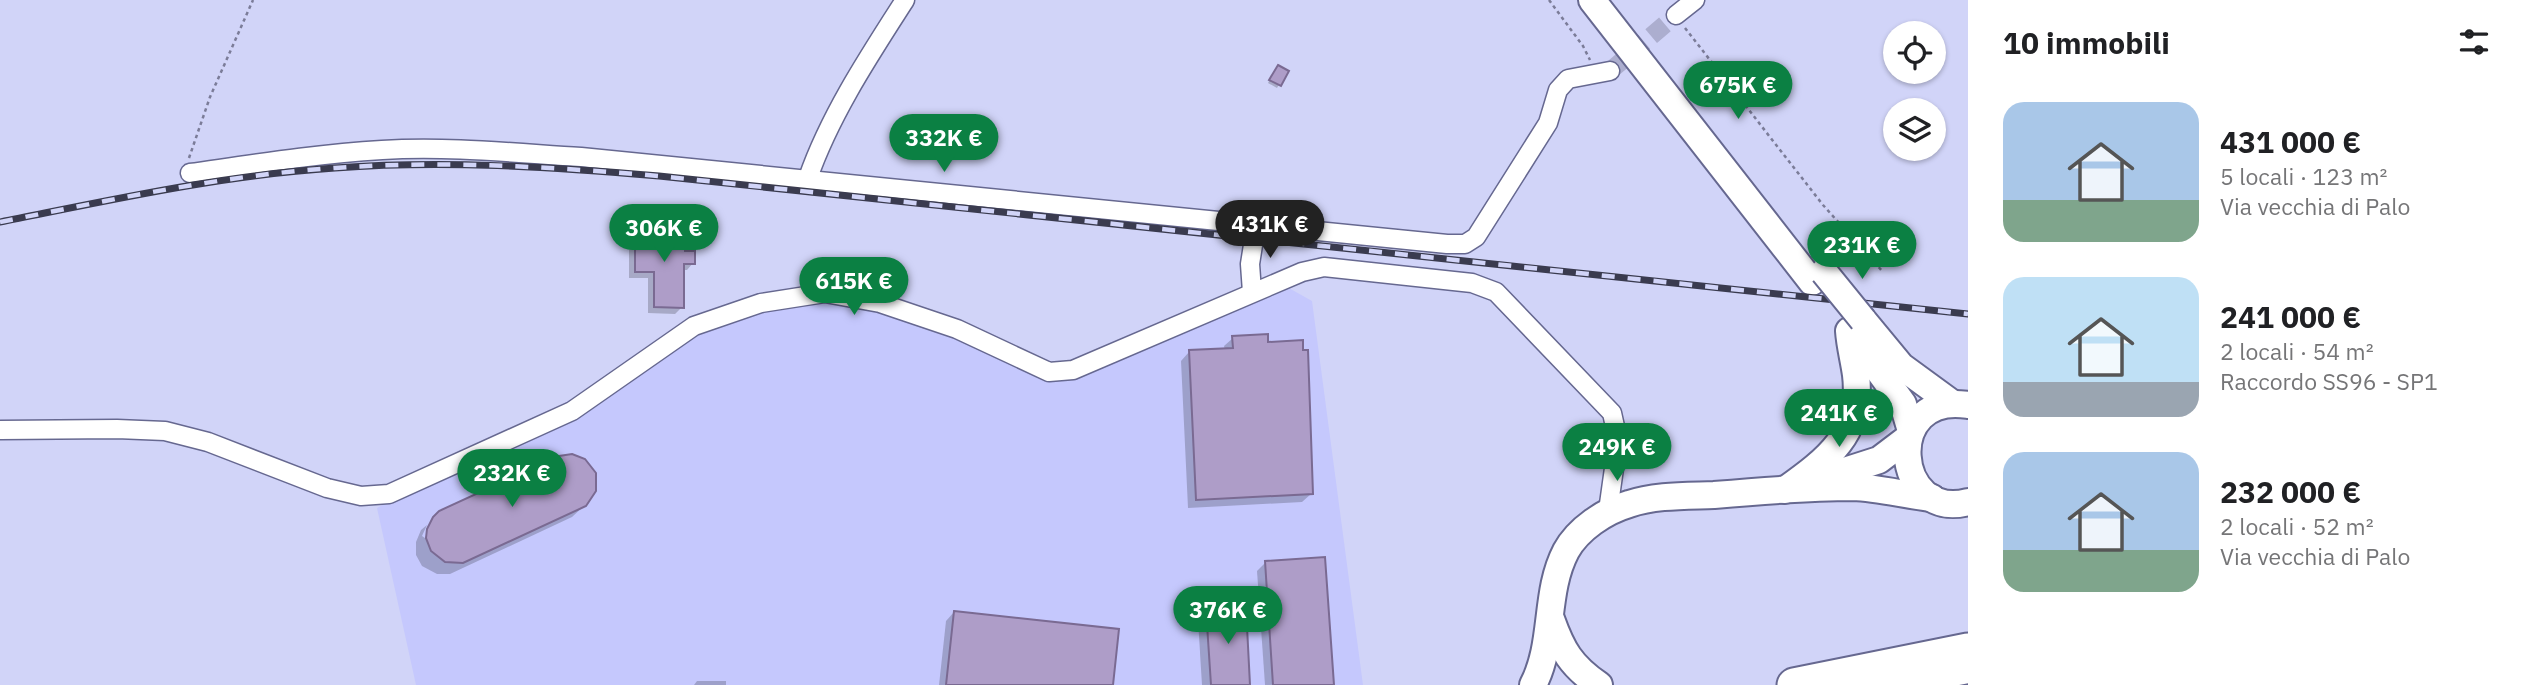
<!DOCTYPE html>
<html lang="it">
<head>
<meta charset="utf-8">
<style>
  :root { --surface:#fff; --page:#f6f6f6; --text:#202124; --muted:#757577; --accent:#0b8043 }
  body { margin:0; font-family:"IBM Plex Sans",sans-serif; background:var(--page); color:var(--text); height:100vh; display:flex; flex-direction:column; font-size:26px; white-space:nowrap }
  * { box-sizing:border-box; margin:0 }
  p { font-size:23px; color:var(--muted) }
  .icon { flex:none; width:38px; height:38px; fill:none; stroke:currentColor; stroke-width:2; stroke-linecap:round; stroke-linejoin:round }
  .map { position:relative; flex:1; overflow:hidden }
  .sheet { display:flex; flex-direction:column; background:var(--surface); width:560px }
  .sheet>* { flex:none }
  .fabs { position:absolute; left:1883px; top:21px; display:grid; gap:14px }
  .fabs a { display:grid; place-items:center; width:63px; height:63px; border-radius:50%; background:var(--surface); box-shadow:0 2px 5px #0004; font-size:35px }
  .price { position:absolute; translate:-50% -60px; padding:0 16px; border-radius:24px; background:var(--accent); color:#fff; font-size:23px; line-height:46px; filter:drop-shadow(0 2px 4px #0008) }
  .price::after { content:''; position:absolute; left:50%; top:42px; width:21px; height:16px; margin-left:-10px; background:inherit; clip-path:polygon(0 0,100% 0,50% 100%) }
  .price.on { background:#222; color:#fff }
  ul { padding:0; list-style:none }
  li { display:flex; align-items:center; gap:21px; height:175px; padding:0 35px }
  li span { display:grid; place-items:center; flex:none; width:196px; height:140px; border-radius:21px; color:#555 }
  li>.icon { margin-inline-start:auto }
  span .icon { width:84px; height:84px; fill:#fffc; stroke-width:1 }
  li b { font-size:30px }
  h2 { display:flex; justify-content:space-between; align-items:center; height:84px; padding:0 35px; font-size:30px }
  main { display:flex; flex:1; min-height:0 }
  .map>svg:first-child { display:block }
  .built { fill:#c5c8fd }
  .shadow { fill:#0003 }
  .building { fill:#ae9dc8; stroke:#7a6a92; stroke-width:2 }
  .lines { fill:none; stroke-linecap:round; stroke-linejoin:round }
  .street-tunnel { stroke:#acaecf; stroke-width:18; stroke-dasharray:18 9; stroke-linecap:butt }
  .street-casing { stroke:#666890; stroke-width:21 }
  .secondary-casing { stroke:#666890; stroke-width:30 }
  .primary-casing { stroke:#666890; stroke-width:32 }
  .highway-casing { stroke:#666890; stroke-width:37 }
  .path { stroke:#7b7c98; stroke-width:2.5; stroke-dasharray:3.5 3.5; stroke-linecap:butt }
  .street { stroke:#fff; stroke-width:18 }
  .secondary { stroke:#fff; stroke-width:26 }
  .primary { stroke:#fff; stroke-width:28 }
  .highway { stroke:#fff; stroke-width:33 }
  .rail-casing { stroke:#3a3b4f; stroke-width:7 }
  .rail { stroke:#d1d4f8; stroke-width:4.5; stroke-dasharray:13; stroke-linecap:butt }
  .secondary-bridge-casing { stroke:#666890; stroke-width:30; stroke-linecap:butt }
  .secondary-bridge { stroke:#fff; stroke-width:26 }
</style>
</head>
<body>
<main>
<div class="map">
<svg width="1968" height="685" viewBox="0 0 1968 685">
  <rect width="100%" height="100%" fill="#d1d4f8"/>
  <!-- built -->
  <path class="built" d="M1278 282 1312 301 1363 685H416L377 508 657 351 761 303 852 298 1049 372Z"/>
  <!-- shadow -->
  <g class="shadow">
    <path d="M1276 69 1287 71 1277 88 1268 83Z"/>
    <path d="M644 223 657 237 683 253 693 263 687 270H683L682 307 675 314 648 313V278H629V250L637 243V230Z"/>
    <path d="M1233 338 1311 494 1302 502 1188 508 1181 361 1189 352 1225 350 1224 346Z"/>
    <path d="M585 505 572 517 450 574H437L422 566 416 555V542L421 530 427 525 422 536 425 538 433 520Z"/>
    <path d="M1266 562 1332 685H1265L1257 571Z"/>
    <path d="M1207 611 1248 685H1202L1198 620Z"/>
    <path d="M954 612 1111 685H939L946 621Z"/>
    <path d="M697 681H726V685H694Z"/>
  </g>
  <!-- building -->
  <g class="building">
    <path d="M1278 65 1289 71 1281 86 1269 80Z"/>
    <path d="M643 221H659V236H685V251H695V264H684V308L654 307V272H635V242H643Z"/>
    <path d="M1268 334V342L1303 340V350H1308L1313 494 1196 500 1189 350 1233 348 1232 336Z"/>
    <path d="M572 454 585 459 596 473V491L586 506 463 563 445 562 431 551 426 538 427 529 433 517 439 511 559 456Z"/>
    <path d="M1325 557 1334 685H1273L1265 561Z"/>
    <path d="M1246 607 1250 685H1211L1206 609Z"/>
    <path d="M954 611 1119 629 1113 685H946Z"/>
  </g>
  <g class="lines">
    <!-- street-tunnel -->
    <path class="street-tunnel" d="M1610 71 1676 15"/>
    <defs>
      <g id="street">
        <path d="M1676 15 1695 0"/>
        <path d="M190 173C254 164 317 154 382 150 448 146 515 153 581 157L1447 244H1465L1476 237 1548 123 1558 90 1568 79 1610 71"/>
        <path d="M808 178C830 115 869 56 905 0"/>
        <path d="M1252 292 1250 264 1256 226"/>
        <path d="M0 430 117 429 165 431 208 442 327 488 361 496 389 494 572 411 694 326 761 303 825 293 880 303 957 329 1049 372 1073 370 1302 272 1324 267 1472 283 1496 292 1612 413 1618 440 1608 511"/>
      </g>
      <g id="secondary">
        <path d="M1592 0 1812 282"/>
        <path d="M1863 320 1901 366 1953 404"/>
        <path d="M1853 335 1903 404 1911 431"/>
        <path d="M1968 405C1881 391 1894 522 1968 502"/>
        <path d="M1823 478 1879 460 1908 438"/>
        <path d="M1785 490C1827 460 1863 433 1856 375 1854 360 1850 346 1849 331"/>
        <path d="M1551 619C1562 650 1571 666 1599 685"/>
        <path d="M1533 685C1555 643 1544 593 1566 551 1578 529 1605 511 1629 504 1655 495 1686 496 1714 495 1760 491 1806 487 1853 487 1879 488 1905 495 1932 498"/>
      </g>
      <path id="primary" d="M1886 685 1968 669"/>
      <path id="highway" d="M1794 685 1968 650"/>
    </defs>
    <!-- street casing -->
    <use href="#street" class="street-casing"/>
    <!-- secondary casing -->
    <use href="#secondary" class="secondary-casing"/>
    <!-- primary casing -->
    <use href="#primary" class="primary-casing"/>
    <!-- highway casing -->
    <use href="#highway" class="highway-casing"/>
    <!-- path -->
    <g class="path">
      <path d="M1549 0 1583 46 1590 60"/>
      <path d="M1685 28 1823 205 1883 272"/>
      <path d="M189 158 210 97 253 0"/>
    </g>
    <!-- street -->
    <use href="#street" class="street"/>
    <!-- secondary -->
    <use href="#secondary" class="secondary"/>
    <!-- primary -->
    <use href="#primary" class="primary"/>
    <!-- highway -->
    <use href="#highway" class="highway"/>
    <defs>
      <path id="rail" d="M0 222C111 200 223 175 335 168 444 160 551 167 659 176L1968 314"/>
    </defs>
    <!-- rail casing -->
    <use href="#rail" class="rail-casing"/>
    <!-- rail -->
    <use href="#rail" class="rail"/>
    <defs>
      <path id="secondary-bridge" d="M1824 272 1863 320"/>
    </defs>
    <!-- secondary-bridge casing -->
    <use href="#secondary-bridge" class="secondary-bridge-casing"/>
    <!-- secondary-bridge -->
    <use href="#secondary-bridge" class="secondary-bridge"/>
  </g>
</svg>
<div class="fabs">
<a><svg class="icon" aria-label="locate" viewBox="0 0 24 24"><circle cx="12" cy="12" r="6"/><path d="M12 2v4M12 18v4M2 12h4M18 12h4"/></svg></a>
<a><svg class="icon" aria-label="layers" viewBox="0 0 24 24"><path d="M12 4l9 5-9 5-9-5zM3 14l9 5 9-5"/></svg></a>
</div>
<b class="price" style="left:1738px;top:121px">675K €</b>
<b class="price" style="left:944px;top:174px">332K €</b>
<b class="price on" style="left:1270px;top:260px">431K €</b>
<b class="price" style="left:664px;top:264px">306K €</b>
<b class="price" style="left:1862px;top:281px">231K €</b>
<b class="price" style="left:854px;top:317px">615K €</b>
<b class="price" style="left:1839px;top:449px">241K €</b>
<b class="price" style="left:1617px;top:483px">249K €</b>
<b class="price" style="left:512px;top:509px">232K €</b>
<b class="price" style="left:1228px;top:646px">376K €</b>
</div>
<section class="sheet">
<h2>10 immobili<svg class="icon" aria-label="filters" viewBox="0 0 24 24"><path d="M4 7h16M4 17h16"/><circle cx="9" cy="7" r="2"/><circle cx="15" cy="17" r="2"/></svg></h2>
<ul>
<li><span style="background:linear-gradient(#a9c7e8 70%,#7fa58c 0)"><svg class="icon" aria-label="home" viewBox="0 0 24 24"><path d="M3 11l9-7 9 7M6 9v11h12V9"/></svg></span><div><b>431 000 €</b><p>5 locali · 123 m²</p><p>Via vecchia di Palo</p></div></li>
<li><span style="background:linear-gradient(#bfe0f5 75%,#9aa5b1 0)"><svg class="icon" aria-label="home" viewBox="0 0 24 24"><path d="M3 11l9-7 9 7M6 9v11h12V9"/></svg></span><div><b>241 000 €</b><p>2 locali · 54 m²</p><p>Raccordo SS96 - SP1</p></div></li>
<li><span style="background:linear-gradient(#a9c7e8 70%,#7fa58c 0)"><svg class="icon" aria-label="home" viewBox="0 0 24 24"><path d="M3 11l9-7 9 7M6 9v11h12V9"/></svg></span><div><b>232 000 €</b><p>2 locali · 52 m²</p><p>Via vecchia di Palo</p></div></li>
</ul>
</section>
</main>
</body>
</html>
